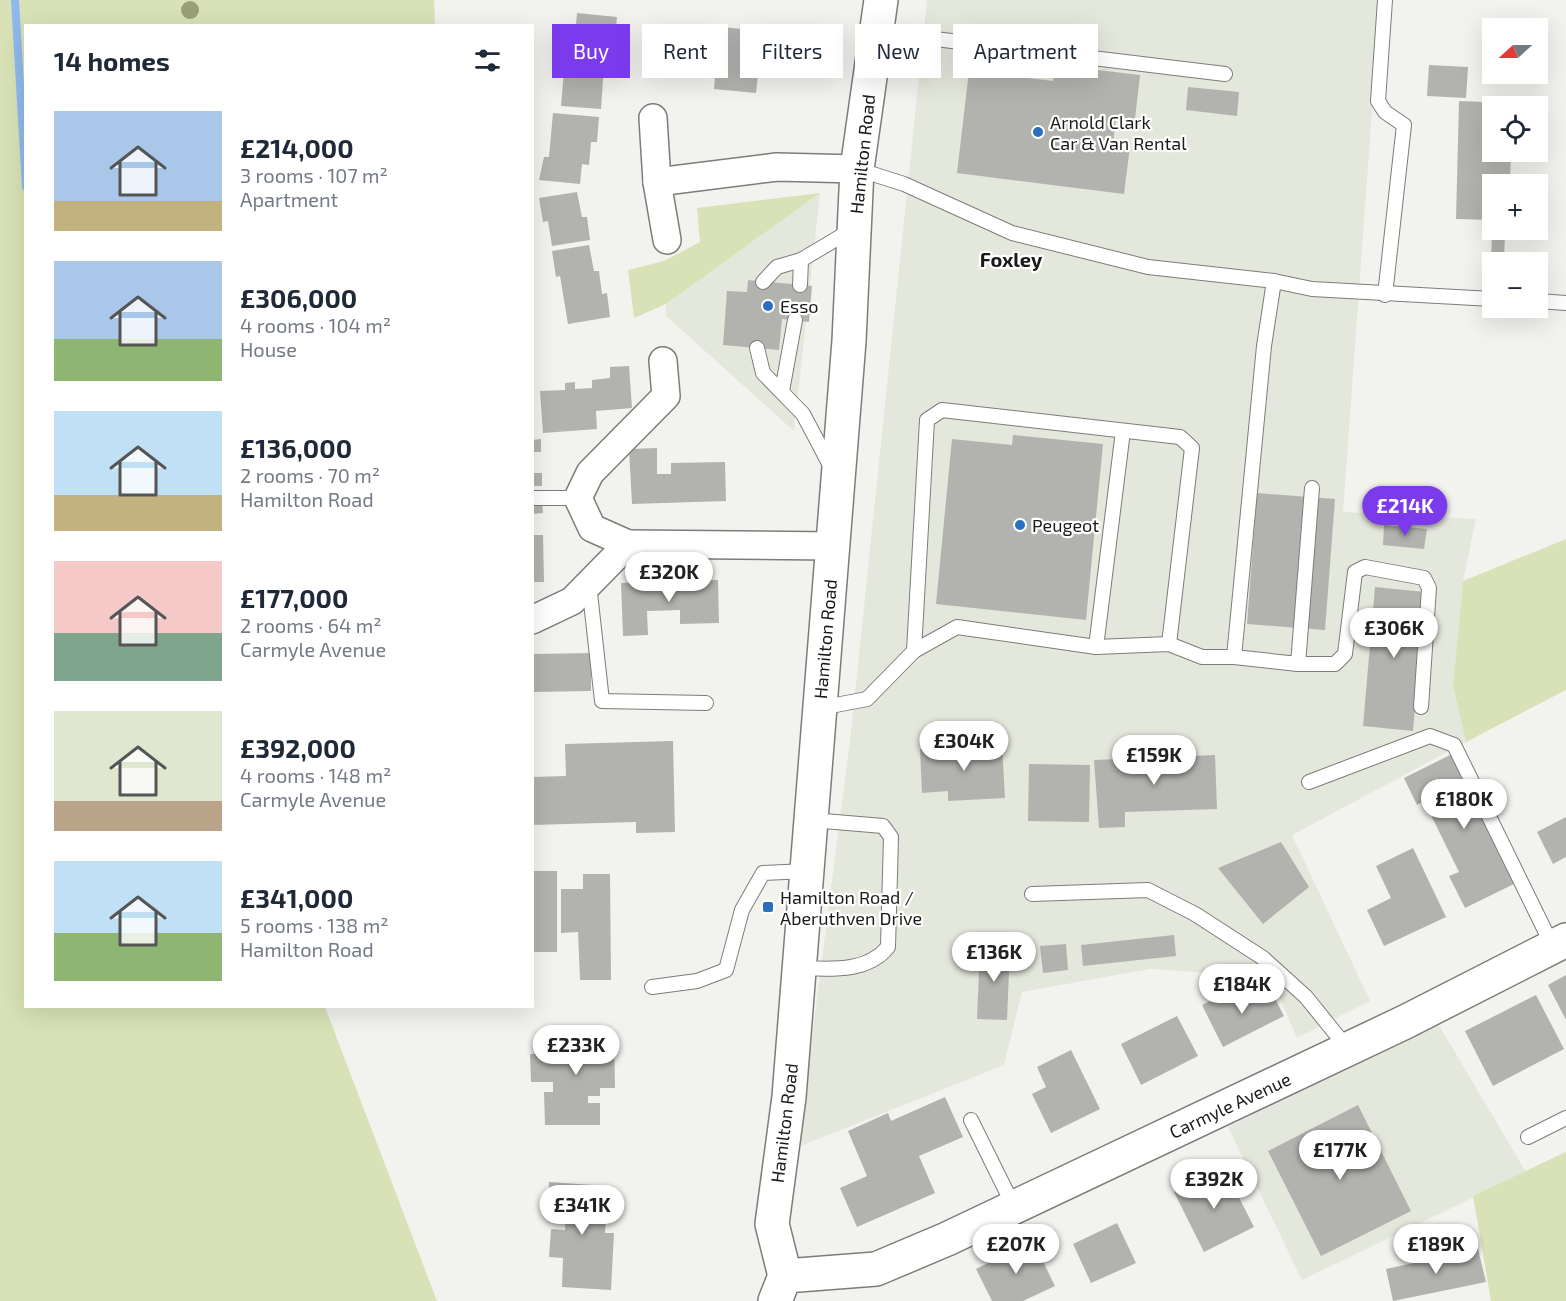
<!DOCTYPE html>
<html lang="en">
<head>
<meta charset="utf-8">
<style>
  :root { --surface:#fff; --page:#f6f6f7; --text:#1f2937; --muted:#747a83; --accent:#7c3aed }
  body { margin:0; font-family:"Exo 2",sans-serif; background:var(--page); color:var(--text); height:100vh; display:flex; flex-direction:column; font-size:22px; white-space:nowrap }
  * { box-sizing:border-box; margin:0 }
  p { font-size:20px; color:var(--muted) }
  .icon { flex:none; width:33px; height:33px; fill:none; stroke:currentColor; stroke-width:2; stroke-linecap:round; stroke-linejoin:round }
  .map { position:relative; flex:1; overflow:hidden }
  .drawer { position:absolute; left:24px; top:24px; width:510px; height:984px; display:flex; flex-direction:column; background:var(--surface); border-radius:0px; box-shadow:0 6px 24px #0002 }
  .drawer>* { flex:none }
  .hud { position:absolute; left:552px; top:24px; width:570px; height:54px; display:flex; gap:12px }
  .needle { width:39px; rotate:249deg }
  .controls { position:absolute; left:1482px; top:18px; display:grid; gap:12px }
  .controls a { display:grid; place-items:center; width:66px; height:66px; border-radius:0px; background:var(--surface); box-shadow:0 6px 24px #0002; font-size:30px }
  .price { position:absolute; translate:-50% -51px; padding:0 14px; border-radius:21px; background:#fff; color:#222; font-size:20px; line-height:39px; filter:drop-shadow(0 2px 3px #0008) }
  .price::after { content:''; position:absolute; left:50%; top:36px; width:18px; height:14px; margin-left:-9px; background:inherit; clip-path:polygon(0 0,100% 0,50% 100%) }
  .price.active { background:var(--accent); color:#fff }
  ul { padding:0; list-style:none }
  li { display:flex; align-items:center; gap:18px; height:150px; padding:0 30px }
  li span { display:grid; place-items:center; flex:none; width:168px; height:120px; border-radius:0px; color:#555 }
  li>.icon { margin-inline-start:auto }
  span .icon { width:72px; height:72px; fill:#fffc; stroke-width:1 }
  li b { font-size:26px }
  h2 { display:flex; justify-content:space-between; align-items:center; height:72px; padding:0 30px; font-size:26px }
  .chip { padding:0 21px; border-radius:0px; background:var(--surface); box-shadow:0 6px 24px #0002; font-size:21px; line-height:54px }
  .chip.active { background:var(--accent); color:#fff }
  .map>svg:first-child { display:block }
  .built { fill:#e4e7dc }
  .green { fill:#d8e2b6 }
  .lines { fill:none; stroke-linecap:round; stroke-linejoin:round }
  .stream { stroke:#8fb9ee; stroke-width:8 }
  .building { fill:#b2b3af }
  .service-casing { stroke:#7c7d79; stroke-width:16 }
  .minor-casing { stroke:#7c7d79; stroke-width:30 }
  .tertiary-casing { stroke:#7c7d79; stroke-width:36 }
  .secondary-casing { stroke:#7c7d79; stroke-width:36 }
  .service { stroke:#fff; stroke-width:14 }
  .minor { stroke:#fff; stroke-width:27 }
  .tertiary { stroke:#fff; stroke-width:33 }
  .secondary { stroke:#fff; stroke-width:33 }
  .tree { fill:#99a076 }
  .poi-dot { fill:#2a6ebf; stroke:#fff; stroke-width:2 }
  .labels { text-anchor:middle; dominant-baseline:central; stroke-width:4.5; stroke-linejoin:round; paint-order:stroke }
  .poi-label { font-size:18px; fill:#1a1a19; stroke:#fff; text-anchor:start }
  .street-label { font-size:18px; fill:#1a1a19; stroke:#fff }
  .neighbourhood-label { font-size:20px; font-weight:bold; fill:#1a1a19; stroke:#fff }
</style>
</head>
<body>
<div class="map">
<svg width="1566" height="1301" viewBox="0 0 1566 1301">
  <rect width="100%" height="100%" fill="#f2f3ee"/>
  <!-- built -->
  <g class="built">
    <path d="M927 0H1380L1343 512 1476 519 1463 581 1453 686 1466 742 1292 835 1370 1001 1297 1038 1271 977 1150 969 1022 992 1004 1065 798 1147 851 732Z"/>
    <path d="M820 193 794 431 666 316V304Z"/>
    <path d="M1437 1022 1526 1172 1302 1280 1228 1127Z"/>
  </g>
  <!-- green -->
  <g class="green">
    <path d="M0 0H434L435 25 26 26V1006L325 1007 437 1301H0Z"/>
    <path d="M820 193 666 304 634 318 628 270 664 261 700 242 697 208Z"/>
    <path d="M1566 539V690L1466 742 1453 686 1463 581Z"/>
    <path d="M1566 1152V1301H1491L1473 1196Z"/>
  </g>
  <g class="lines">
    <!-- stream -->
    <path class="stream" d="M15 0 26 187"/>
  </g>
  <!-- building -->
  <g class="building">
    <path d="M577 13 617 17 612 66 604 65 601 109 561 106 565 59 573 60Z"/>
    <path d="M721 27 763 31 756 93 714 89 715 76 677 72 682 35 719 39Z"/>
    <path d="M1055 65 1140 75 1135 119 1116 117 1113 144 1130 146 1124 194 957 173 969 71 1053 81Z"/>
    <path d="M1429 65 1468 67 1466 98 1427 96Z"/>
    <path d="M1188 87 1239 92 1237 116 1186 110Z"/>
    <path d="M1459 101 1512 103V106H1492V152H1511L1510 184H1492V220L1456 219Z"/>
    <path d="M553 113 599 117 597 142H591L589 165 582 164 580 184 539 180 544 157H549Z"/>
    <path d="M577 192 582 217H587L590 240 552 246 548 221 543 222 539 198Z"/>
    <path d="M1492 231 1505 232 1504 262H1491Z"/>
    <path d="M589 245 594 271H599L602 294 607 293 610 317 568 324 560 276 556 277 552 251Z"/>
    <path d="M748 280 812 286 809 322 782 319 779 350 723 345 727 291 747 292Z"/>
    <path d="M629 366 632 408 596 411 597 429 543 433 540 391 565 390V383L575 382V389L592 388V380L610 378V367Z"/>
    <path d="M1013 435 1103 444 1086 620 936 604 952 439 1012 445Z"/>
    <path d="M541 439V452H532V440Z"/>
    <path d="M657 448V474H671V463L725 462 726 501 632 504 629 449Z"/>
    <rect x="532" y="473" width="10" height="13"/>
    <path d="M1257 493 1335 499 1325 630 1247 624Z"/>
    <path d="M532 501H542L543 513 532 514Z"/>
    <path d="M1384 525 1427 529 1424 549 1383 545Z"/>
    <path d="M532 535H543L544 582H532Z"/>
    <path d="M718 580 719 623 680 624V610L647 611 648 635 623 636 621 583Z"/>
    <path d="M1375 587 1425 592 1413 731 1363 726Z"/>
    <path d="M591 653V691L532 692V654Z"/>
    <path d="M673 741 675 832 636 833V822L532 825V777L566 776 565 744Z"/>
    <path d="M1002 745 1005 798 948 801V791L922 793 920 749Z"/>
    <path d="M1456 752 1520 881 1465 908 1449 876 1459 872 1424 801 1417 805 1404 778Z"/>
    <path d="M1215 755 1217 809 1125 812V827L1099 828 1094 760Z"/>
    <path d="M1029 764 1090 765 1089 822 1028 821Z"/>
    <path d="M1566 817V857L1553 864 1537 832Z"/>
    <path d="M1281 842 1309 887 1263 924 1218 868Z"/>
    <path d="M1413 848 1446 917 1384 946 1367 910 1391 898 1376 866Z"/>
    <rect x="532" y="871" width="25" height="81"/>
    <path d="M583 874H610L611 980H580L578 932 561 933V889H583Z"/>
    <path d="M1174 935 1176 956 1083 966 1081 945Z"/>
    <path d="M1066 944 1068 970 1043 973 1040 946Z"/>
    <path d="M980 946 1010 947 1007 1020 977 1019Z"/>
    <path d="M1566 975V1020L1548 985Z"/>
    <path d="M1269 987 1284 1016 1223 1047 1202 1005 1230 991 1236 1003Z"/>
    <path d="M1536 995 1564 1049 1493 1086 1465 1031Z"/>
    <path d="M1177 1016 1198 1056 1141 1085 1121 1044Z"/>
    <path d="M557 1028H592V1033H614L615 1088H600V1096H588V1103H600V1125H545L544 1092H553V1082H531L530 1054H557Z"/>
    <path d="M1071 1050 1100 1109 1051 1133 1032 1094 1046 1087 1037 1067Z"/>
    <path d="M945 1097 963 1137 919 1156 935 1193 857 1227 840 1188 867 1176 848 1131 888 1113 891 1121Z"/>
    <path d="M1358 1105 1411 1211 1321 1256 1268 1151Z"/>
    <path d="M1224 1168 1254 1227 1204 1252 1174 1192Z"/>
    <path d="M549 1182 608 1186 605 1233H614L611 1290 562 1287 563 1258 549 1257 551 1229 565 1230 566 1211 548 1210Z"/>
    <path d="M1117 1223 1136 1263 1091 1283 1073 1244Z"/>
    <path d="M1033 1241 1055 1286 1023 1301H992L976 1269Z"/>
    <path d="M1478 1249 1486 1282 1393 1301 1386 1269Z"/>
  </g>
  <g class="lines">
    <defs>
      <g id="service">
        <path d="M877 32 1225 74"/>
        <path d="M857 169 904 184 1012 233 1148 267 1274 281 1312 289 1492 299"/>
        <path d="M763 282 777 267 801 260 853 229"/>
        <path d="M800 285 801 260"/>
        <path d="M1385 295 1404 125 1385 112 1378 101 1385 0"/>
        <path d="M1538 301 1566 303"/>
        <path d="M757 348 763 373 803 414 831 467"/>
        <path d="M782 391 795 320"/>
        <path d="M532 498H578"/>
        <path d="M589 584 602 701 706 703"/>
        <path d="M1096 647 1123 431"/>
        <path d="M914 651 927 420 942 410 1180 437 1192 448 1169 644"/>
        <path d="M1234 657 1298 664 1312 488"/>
        <path d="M1298 664H1335L1345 654 1355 572 1365 567 1424 578 1429 588 1421 707"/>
        <path d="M820 708 867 699 914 651 957 627 1096 647 1169 644 1202 657H1234L1264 346 1274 281"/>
        <path d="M1309 782 1430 736 1454 745 1553 947"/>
        <path d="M1032 894 1148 890 1195 914 1263 958 1306 997 1348 1049"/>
        <path d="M799 968C830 969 867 973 888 947L891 837 883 826 812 820"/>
        <path d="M652 987 697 981 726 970 742 910 763 873 807 871"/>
        <path d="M971 1120 1014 1207"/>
        <path d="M1528 1137 1566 1118"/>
      </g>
      <g id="minor">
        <path d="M653 118 657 182 667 240"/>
        <path d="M657 182 777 167 857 169"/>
        <path d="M628 544 592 528 578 498 590 473 666 396 663 361"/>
        <path d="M532 620 572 601 628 544 833 546"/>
      </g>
      <path id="tertiary" d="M785 1276 772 1224 789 1097 849 341 857 169 881 0"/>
      <path id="secondary" d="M775 1301 785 1276 876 1269 947 1239 1405 1022 1566 940"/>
    </defs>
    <!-- service casing -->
    <use href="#service" class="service-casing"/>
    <!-- minor casing -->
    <use href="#minor" class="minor-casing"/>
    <!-- tertiary casing -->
    <use href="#tertiary" class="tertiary-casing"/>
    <!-- secondary casing -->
    <use href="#secondary" class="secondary-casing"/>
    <!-- service -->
    <use href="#service" class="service"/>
    <!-- minor -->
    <use href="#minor" class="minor"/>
    <!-- tertiary -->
    <use href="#tertiary" class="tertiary"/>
    <!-- secondary -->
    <use href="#secondary" class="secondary"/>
  </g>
  <!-- trees -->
  <circle class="tree" cx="190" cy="10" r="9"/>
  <!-- markers -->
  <g class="poi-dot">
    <circle cx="1038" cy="132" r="6"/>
    <circle cx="768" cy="306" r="6"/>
    <circle cx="1020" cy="525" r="6"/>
    <rect x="762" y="901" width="12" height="12" rx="3"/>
  </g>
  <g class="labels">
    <!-- poi labels -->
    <g class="poi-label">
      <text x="1050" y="122">Arnold Clark<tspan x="1050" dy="21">Car &amp; Van Rental</tspan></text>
      <text x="780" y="306">Esso</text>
      <text x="1032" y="525">Peugeot</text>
      <text x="780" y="897">Hamilton Road /<tspan x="780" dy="21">Aberuthven Drive</tspan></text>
    </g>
    <!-- street labels -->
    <g class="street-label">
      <text transform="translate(862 154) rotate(-84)">Hamilton Road</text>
      <text transform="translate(825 639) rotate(-85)">Hamilton Road</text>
      <text transform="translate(1230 1105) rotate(-25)">Carmyle Avenue</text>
      <text transform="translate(784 1123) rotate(-83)">Hamilton Road</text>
    </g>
    <!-- neighbourhood labels -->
    <g class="neighbourhood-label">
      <text x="1011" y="259">Foxley</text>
    </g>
  </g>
</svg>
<div class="controls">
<a><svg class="needle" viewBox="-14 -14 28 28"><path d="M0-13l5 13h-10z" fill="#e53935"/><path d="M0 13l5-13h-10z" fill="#747a83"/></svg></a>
<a><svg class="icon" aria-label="locate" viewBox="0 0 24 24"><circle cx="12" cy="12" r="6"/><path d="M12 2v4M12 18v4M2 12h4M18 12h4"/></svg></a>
<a>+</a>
<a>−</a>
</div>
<b class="price active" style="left:1405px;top:537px">£214K</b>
<b class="price" style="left:669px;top:603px">£320K</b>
<b class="price" style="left:1394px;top:659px">£306K</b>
<b class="price" style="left:964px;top:772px">£304K</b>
<b class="price" style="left:1154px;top:786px">£159K</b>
<b class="price" style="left:1464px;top:830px">£180K</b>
<b class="price" style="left:994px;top:983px">£136K</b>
<b class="price" style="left:1242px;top:1015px">£184K</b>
<b class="price" style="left:576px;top:1076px">£233K</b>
<b class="price" style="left:1340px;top:1181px">£177K</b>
<b class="price" style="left:1214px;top:1210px">£392K</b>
<b class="price" style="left:582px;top:1236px">£341K</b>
<b class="price" style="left:1016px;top:1275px">£207K</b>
<b class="price" style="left:1436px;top:1275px">£189K</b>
<div class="hud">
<a class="chip active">Buy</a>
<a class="chip">Rent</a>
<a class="chip">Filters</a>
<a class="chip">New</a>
<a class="chip">Apartment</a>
</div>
<section class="drawer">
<h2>14 homes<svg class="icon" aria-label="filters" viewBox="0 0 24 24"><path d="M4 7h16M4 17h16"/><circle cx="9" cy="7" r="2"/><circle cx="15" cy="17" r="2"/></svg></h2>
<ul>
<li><span style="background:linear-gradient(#a9c7e8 75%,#c2b280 0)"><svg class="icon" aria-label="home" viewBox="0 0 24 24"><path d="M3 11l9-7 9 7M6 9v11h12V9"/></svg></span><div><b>£214,000</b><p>3 rooms · 107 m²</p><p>Apartment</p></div></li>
<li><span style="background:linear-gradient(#a9c7e8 65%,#8fb573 0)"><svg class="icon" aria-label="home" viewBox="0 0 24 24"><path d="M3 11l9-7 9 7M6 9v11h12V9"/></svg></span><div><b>£306,000</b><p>4 rooms · 104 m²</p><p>House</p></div></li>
<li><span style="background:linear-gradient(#bfe0f5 70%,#c2b280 0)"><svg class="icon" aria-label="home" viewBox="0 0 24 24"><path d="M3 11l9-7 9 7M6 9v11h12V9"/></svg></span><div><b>£136,000</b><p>2 rooms · 70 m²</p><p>Hamilton Road</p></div></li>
<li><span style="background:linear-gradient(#f6c9c9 60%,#7fa58c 0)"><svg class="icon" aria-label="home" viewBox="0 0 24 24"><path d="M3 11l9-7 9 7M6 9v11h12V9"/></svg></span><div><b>£177,000</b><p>2 rooms · 64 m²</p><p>Carmyle Avenue</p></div></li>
<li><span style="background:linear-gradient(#dfe7d0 75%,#b9a48a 0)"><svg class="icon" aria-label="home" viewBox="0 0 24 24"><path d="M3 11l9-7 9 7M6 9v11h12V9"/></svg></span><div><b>£392,000</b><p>4 rooms · 148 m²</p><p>Carmyle Avenue</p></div></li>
<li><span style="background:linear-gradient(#bfe0f5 60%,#8fb573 0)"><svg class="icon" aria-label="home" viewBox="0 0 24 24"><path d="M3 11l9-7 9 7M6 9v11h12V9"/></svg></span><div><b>£341,000</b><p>5 rooms · 138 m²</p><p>Hamilton Road</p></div></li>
</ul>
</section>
</div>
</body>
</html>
